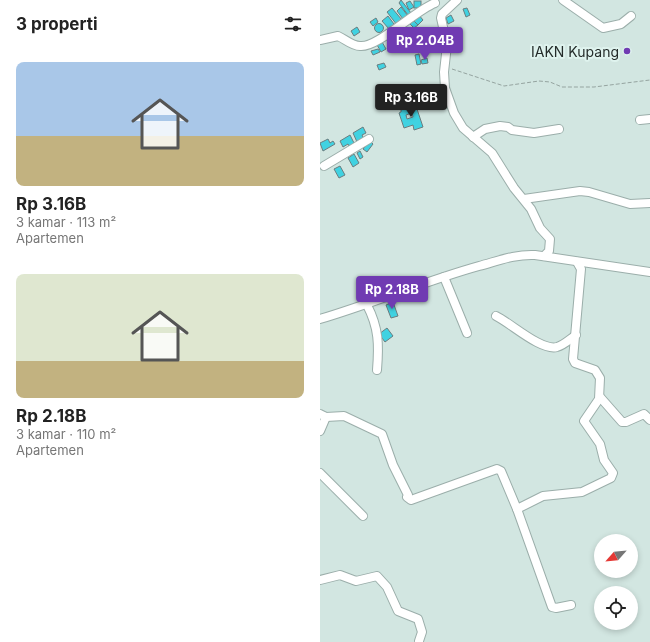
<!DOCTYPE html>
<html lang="id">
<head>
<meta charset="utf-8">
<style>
  :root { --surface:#fff; --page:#f6f6f6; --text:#222; --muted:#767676; --accent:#703bb2 }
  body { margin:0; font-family:Inter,sans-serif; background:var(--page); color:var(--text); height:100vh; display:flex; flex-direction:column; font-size:15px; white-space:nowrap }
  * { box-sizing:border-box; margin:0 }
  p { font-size:13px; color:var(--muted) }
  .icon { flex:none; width:22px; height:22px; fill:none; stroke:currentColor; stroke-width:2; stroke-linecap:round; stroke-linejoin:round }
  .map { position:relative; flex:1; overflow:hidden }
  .panel { display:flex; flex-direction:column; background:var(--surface); width:320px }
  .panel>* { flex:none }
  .needle { width:26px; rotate:243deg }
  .tools { position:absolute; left:274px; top:534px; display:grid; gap:8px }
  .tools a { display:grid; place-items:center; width:44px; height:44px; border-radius:50%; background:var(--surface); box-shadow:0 2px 6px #0003; font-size:20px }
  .price { position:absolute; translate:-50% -34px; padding:0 9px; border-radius:4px; background:var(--accent); color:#fff; font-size:13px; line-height:26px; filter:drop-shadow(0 1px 2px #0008) }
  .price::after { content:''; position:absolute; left:50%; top:24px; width:12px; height:9px; margin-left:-6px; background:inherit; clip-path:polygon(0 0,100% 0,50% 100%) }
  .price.on { background:#222; color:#fff }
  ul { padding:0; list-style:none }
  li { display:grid; align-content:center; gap:8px; height:212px; padding:0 16px }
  li span { display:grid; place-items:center; height:124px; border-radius:8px; color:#555 }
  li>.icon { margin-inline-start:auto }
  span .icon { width:72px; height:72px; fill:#fffc; stroke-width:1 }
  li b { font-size:17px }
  h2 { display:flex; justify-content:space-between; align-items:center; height:48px; padding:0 16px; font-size:17px }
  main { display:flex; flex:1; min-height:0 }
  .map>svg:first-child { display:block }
  .building { fill:#40d2e1; stroke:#6a7d7f; fill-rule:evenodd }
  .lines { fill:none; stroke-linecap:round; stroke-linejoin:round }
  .minor-casing { stroke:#9baeaa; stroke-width:10 }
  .path { stroke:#95a4a0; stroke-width:1; stroke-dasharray:4 2; stroke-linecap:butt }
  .minor { stroke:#fff; stroke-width:8 }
  .poi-dot { fill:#703bb2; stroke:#dff3ee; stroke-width:1.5 }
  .labels { text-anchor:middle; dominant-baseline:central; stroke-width:4; stroke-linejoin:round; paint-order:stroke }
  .poi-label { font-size:14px; fill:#242c2a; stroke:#dff3ee; text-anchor:end }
</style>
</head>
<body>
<main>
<section class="panel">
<h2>3 properti<svg class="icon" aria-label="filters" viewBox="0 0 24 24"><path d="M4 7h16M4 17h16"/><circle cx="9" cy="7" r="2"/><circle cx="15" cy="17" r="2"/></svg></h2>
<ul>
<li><span style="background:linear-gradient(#a9c7e8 60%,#c2b280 0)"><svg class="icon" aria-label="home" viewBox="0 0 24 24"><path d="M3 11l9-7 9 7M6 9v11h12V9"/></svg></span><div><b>Rp 3.16B</b><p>3 kamar · 113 m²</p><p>Apartemen</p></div></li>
<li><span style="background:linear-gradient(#dfe7d0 70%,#c2b280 0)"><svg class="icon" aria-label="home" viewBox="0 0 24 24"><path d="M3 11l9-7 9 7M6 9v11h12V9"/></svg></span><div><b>Rp 2.18B</b><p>3 kamar · 110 m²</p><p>Apartemen</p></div></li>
</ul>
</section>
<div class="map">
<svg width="330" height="642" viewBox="0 0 330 642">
  <rect width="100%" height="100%" fill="#d2e6e1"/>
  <!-- building -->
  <g class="building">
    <path d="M81 0 91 13 88 15 79 3Z"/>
    <path d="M90 1 94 7 89 10 86 3Z"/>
    <rect x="94" y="1" width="7" height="7"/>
    <path d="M81 7 88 16 83 19 77 11Z"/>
    <path d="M72 8 82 20 77 25 67 12Z"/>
    <path d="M147 8 150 15 146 17 143 9Z"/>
    <path d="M98 14 103 20 98 25 93 20Z"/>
    <path d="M131 15 134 21 128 24 126 18Z"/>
    <path d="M68 16 74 24 69 29 62 21Z"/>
    <path d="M56 18 58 22 53 26 50 22Z"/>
    <path d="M93 20 98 25 94 28 89 23Z"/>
    <circle cx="59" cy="28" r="4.5"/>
    <path d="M37 27 40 32 34 36 31 31Z"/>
    <path d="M61 40 66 49 61 52 56 43Z"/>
    <path d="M58 49 60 52 53 55 51 51Z"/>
    <path d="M99 54 101 64 97 65 95 55Z"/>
    <path d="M107 58 108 63 102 64 101 60Z"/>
    <path d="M64 63 66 67 59 70 57 65Z"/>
    <path d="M94 105 96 106 103 127 94 130 93 125 84 128 79 113 81 112V110ZM92 113 93 117 87 119 86 115Z"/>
    <path d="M43 127 46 133 42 135 44 139 37 142 33 133Z"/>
    <path d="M30 135 35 145 30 148 28 144 23 147 20 141Z"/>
    <path d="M8 139 10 143 13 141 15 144 3 151 0 143Z"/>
    <path d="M50 141 53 144 47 152 43 149Z"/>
    <path d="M40 151 43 157 40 159 37 153Z"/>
    <path d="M34 154 39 163 33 167 28 158Z"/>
    <path d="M20 166 25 175 19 178 14 169Z"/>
    <path d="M73 302 78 316 71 318 66 305Z"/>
    <path d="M67 328 73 336 65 342 59 334Z"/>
  </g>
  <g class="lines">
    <defs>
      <g id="minor">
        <path d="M137 0 122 14 121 18 127 45 124 72 125 88 134 113 143 128 172 153 194 188 211 209 220 228 230 239 229 251 224 256"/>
        <path d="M243 0 283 28 301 24 311 16"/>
        <path d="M0 40 18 36C25 39 32 46 40 46 57 48 96 10 115 3"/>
        <path d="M320 120 330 119"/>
        <path d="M153 137 165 129 180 126 188 127 192 130 214 133 239 129"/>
        <path d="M4 166 49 139"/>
        <path d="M204 199 260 191 269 192 310 204 330 203"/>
        <path d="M124 277 147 333"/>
        <path d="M47 305C59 328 59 345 57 370"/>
        <path d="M176 316C192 324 221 351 237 347 244 345 250 339 256 335"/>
        <path d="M0 319C54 303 105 281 159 266 178 261 195 254 215 255L330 272"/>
        <path d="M280 397 302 422H306L324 414 330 420"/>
        <path d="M0 414 6 417 24 416 62 434 73 465 88 495 87 497 91 500 177 469 181 471 197 509 223 496 262 492 291 478 293 473 284 460 280 444 264 421 279 399 280 378 275 370 255 363 253 359 261 269 257 262"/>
        <path d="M0 431 6 417"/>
        <path d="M0 473 43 516"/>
        <path d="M197 509 232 607 236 608 251 605"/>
        <path d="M0 580 20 575 36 581 57 576 67 587 78 611 98 619 102 632 99 641"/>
      </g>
    </defs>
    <!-- minor casing -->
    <use href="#minor" class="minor-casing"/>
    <!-- path -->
    <path class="path" d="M132 69 184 86 219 81 230 82 242 87H274L330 80"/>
    <!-- minor -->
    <use href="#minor" class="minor"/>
  </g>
  <!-- markers -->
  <circle class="poi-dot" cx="307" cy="51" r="4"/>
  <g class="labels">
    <!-- poi labels -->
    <g class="poi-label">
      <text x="299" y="51">IAKN Kupang</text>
    </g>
  </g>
</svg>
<div class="tools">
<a><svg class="needle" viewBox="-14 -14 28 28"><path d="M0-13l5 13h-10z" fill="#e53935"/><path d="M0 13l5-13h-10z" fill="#767676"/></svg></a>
<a><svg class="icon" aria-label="locate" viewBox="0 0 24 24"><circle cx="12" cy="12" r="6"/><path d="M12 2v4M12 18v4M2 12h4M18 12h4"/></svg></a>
</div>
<b class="price" style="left:105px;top:61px">Rp 2.04B</b>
<b class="price on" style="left:91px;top:118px">Rp 3.16B</b>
<b class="price" style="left:72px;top:310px">Rp 2.18B</b>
</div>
</main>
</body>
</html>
